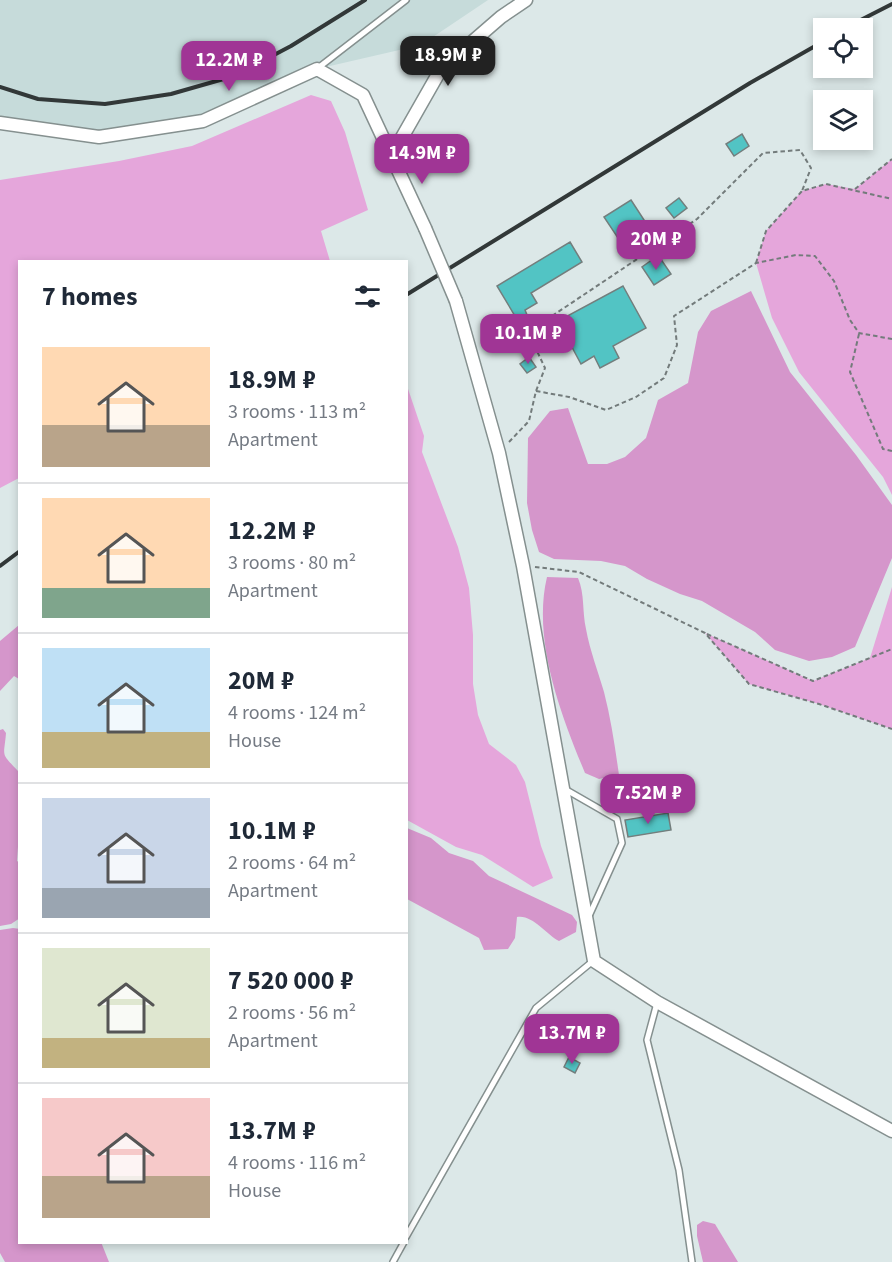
<!DOCTYPE html>
<html lang="en">
<head>
<meta charset="utf-8">
<style>
  :root { --surface:#fff; --page:#f6f6f7; --text:#1f2937; --muted:#747a83; --line:#e0e1e3; --accent:#a03595 }
  body { margin:0; font-family:"Source Sans 3",sans-serif; background:var(--page); color:var(--text); height:100vh; display:flex; flex-direction:column; font-size:22px; white-space:nowrap }
  * { box-sizing:border-box; margin:0 }
  p { font-size:20px; color:var(--muted) }
  .icon { flex:none; width:33px; height:33px; fill:none; stroke:currentColor; stroke-width:2; stroke-linecap:round; stroke-linejoin:round }
  .map { position:relative; flex:1; overflow:hidden }
  .side { position:absolute; left:18px; top:260px; width:390px; height:984px; display:flex; flex-direction:column; background:var(--surface); border-radius:0px; box-shadow:0 3px 9px #0003 }
  .side>* { flex:none }
  .tools { position:absolute; left:813px; top:18px; display:grid; gap:12px }
  .tools a { display:grid; place-items:center; width:60px; height:60px; border-radius:0px; background:var(--surface); box-shadow:0 3px 9px #0003; font-size:30px }
  .price { position:absolute; translate:-50% -51px; padding:0 14px; border-radius:12px; background:var(--accent); color:#fff; font-size:20px; line-height:39px; filter:drop-shadow(0 2px 3px #0008) }
  .price::after { content:''; position:absolute; left:50%; top:36px; width:18px; height:14px; margin-left:-9px; background:inherit; clip-path:polygon(0 0,100% 0,50% 100%) }
  .price.active { background:#222; color:#fff }
  ul { padding:0; list-style:none }
  li { display:flex; align-items:center; gap:18px; height:150px; padding:0 24px }
  li+li { border-top:2px solid var(--line) }
  li span { display:grid; place-items:center; flex:none; width:168px; height:120px; border-radius:0px; color:#555 }
  li>.icon { margin-inline-start:auto }
  span .icon { width:72px; height:72px; fill:#fffc; stroke-width:1 }
  li b { font-size:26px }
  h2 { display:flex; justify-content:space-between; align-items:center; height:72px; padding:0 24px; font-size:26px }
  .map>svg:first-child { display:block }
  .built { fill:#c6dbda }
  .green { fill:#e5a6db }
  .forest { fill:#d596cb }
  .building { fill:#52c4c4; stroke:#737e7d; stroke-width:1.5 }
  .lines { fill:none; stroke-linecap:round; stroke-linejoin:round }
  .service-casing { stroke:#85908f; stroke-width:8 }
  .tertiary-casing { stroke:#85908f; stroke-width:15 }
  .path { stroke:#737b7b; stroke-width:2; stroke-dasharray:4.5 3; stroke-linecap:butt }
  .service { stroke:#fff; stroke-width:5 }
  .tertiary { stroke:#fff; stroke-width:12 }
  .rail { stroke:#323838; stroke-width:4 }
  .tertiary-bridge-casing { stroke:#85908f; stroke-width:15; stroke-linecap:butt }
  .tertiary-bridge { stroke:#fff; stroke-width:12 }
</style>
</head>
<body>
<div class="map">
<svg width="892" height="1262" viewBox="0 0 892 1262">
  <rect width="100%" height="100%" fill="#dce8e8"/>
  <!-- built -->
  <path class="built" d="M0 0H488L421 45 317 69 203 121 99 137 0 123Z"/>
  <!-- green -->
  <g class="green">
    <path d="M311 95 331 101 345 132 368 210 321 231 330 261H20L19 478 0 488V180L119 161 192 146Z"/>
    <path d="M892 159V495L883 477 799 372 772 318 756 263 766 231 802 191 826 184 855 189Z"/>
    <path d="M406 383 424 436 422 452 458 547 469 588 473 635V684L478 715 489 744 516 765 525 782 541 846 553 878 533 887 482 855 456 847 407 820Z"/>
    <path d="M892 587V729L819 704 749 684 705 633 813 681 870 658Z"/>
  </g>
  <!-- forest -->
  <g class="forest">
    <path d="M751 291 790 372 856 455 892 505V558L855 647 832 657 809 661 775 650 755 632 702 601 680 594 647 579 625 566 601 561 554 559 539 552 532 530 527 503 528 438 550 411 568 408 588 464H607L625 457 646 438 658 400 688 383 698 332 711 311Z"/>
    <path d="M547 577 578 578C585 595 582 611 586 629 590 651 598 671 604 692 611 719 615 747 619 775L599 779 585 773C561 715 532 640 547 577Z"/>
    <path d="M19 625V679L14 676 0 691V641Z"/>
    <path d="M3 729 6 733C4 758 0 752 18 771L20 818 17 861 20 863V918L11 924 0 926V730Z"/>
    <path d="M407 828 431 838 449 853 473 861 489 876 572 915 577 922 576 932 559 941C546 934 532 914 517 917L515 938 508 949 484 950 479 938 407 899Z"/>
    <path d="M13 928 20 929V1242H101L109 1262H5L0 1253V930Z"/>
    <path d="M703 1221 715 1224 738 1262H703L697 1236V1225Z"/>
  </g>
  <!-- building -->
  <g class="building">
    <path d="M742 134 749 146 734 156 726 144Z"/>
    <path d="M679 198 687 208 674 218 666 208Z"/>
    <path d="M631 200 648 226 622 244 604 217Z"/>
    <path d="M570 242 582 262 531 293 537 303 525 310 533 329 522 333 515 316 497 286Z"/>
    <path d="M656 257 657 259 660 258 671 274 654 285 642 267Z"/>
    <path d="M623 286 646 328 613 346 619 358 600 368 594 356 581 364 558 321Z"/>
    <path d="M529 357 536 367 527 373 520 364Z"/>
    <path d="M668 813 671 830 628 837 625 820Z"/>
    <path d="M569 1057 580 1063 575 1073 564 1067Z"/>
  </g>
  <g class="lines">
    <defs>
      <g id="service">
        <path d="M318 68 406 0"/>
        <path d="M563 788 617 819 622 843 589 916"/>
        <path d="M657 1003 647 1040 679 1170 692 1262"/>
        <path d="M406 1237 536 1008 593 961"/>
        <path d="M393 1262 404 1242"/>
      </g>
      <g id="tertiary">
        <path d="M0 123 99 137 203 121 317 69 363 95 425 228"/>
        <path d="M392 155 441 69 501 17 526 0"/>
        <path d="M456 301 499 453 523 566 594 961 657 1002 892 1131"/>
      </g>
    </defs>
    <!-- service casing -->
    <use href="#service" class="service-casing"/>
    <!-- tertiary casing -->
    <use href="#tertiary" class="tertiary-casing"/>
    <!-- path -->
    <g class="path">
      <path d="M855 189 892 159"/>
      <path d="M756 263 766 231 802 191 826 184 892 199"/>
      <path d="M859 334 850 372 883 449 892 451"/>
      <path d="M536 391 569 397 606 410 636 397 664 378 677 345 674 316 756 263 796 255 815 256 834 281 850 320 859 333 892 339"/>
      <path d="M509 442 529 421 536 391 545 368 536 349 552 316 697 219 763 153 800 150 811 168 802 191"/>
      <path d="M535 567 579 572 705 633 749 684 819 704 892 729"/>
      <path d="M707 634 813 681 892 649"/>
    </g>
    <!-- service -->
    <use href="#service" class="service"/>
    <!-- tertiary -->
    <use href="#tertiary" class="tertiary"/>
    <!-- rail -->
    <g class="rail">
      <path d="M845 28 892 4"/>
      <path d="M0 87 38 99 105 104 171 94 234 76 291 46 365 0"/>
      <path d="M406 295 750 83 824 41"/>
      <path d="M0 566 20 551"/>
    </g>
    <defs>
      <path id="tertiary-bridge" d="M425 228 456 301"/>
    </defs>
    <!-- tertiary-bridge casing -->
    <use href="#tertiary-bridge" class="tertiary-bridge-casing"/>
    <!-- tertiary-bridge -->
    <use href="#tertiary-bridge" class="tertiary-bridge"/>
  </g>
</svg>
<div class="tools">
<a><svg class="icon" aria-label="locate" viewBox="0 0 24 24"><circle cx="12" cy="12" r="6"/><path d="M12 2v4M12 18v4M2 12h4M18 12h4"/></svg></a>
<a><svg class="icon" aria-label="layers" viewBox="0 0 24 24"><path d="M12 4l9 5-9 5-9-5zM3 14l9 5 9-5"/></svg></a>
</div>
<b class="price active" style="left:448px;top:87px">18.9M ₽</b>
<b class="price" style="left:229px;top:92px">12.2M ₽</b>
<b class="price" style="left:422px;top:185px">14.9M ₽</b>
<b class="price" style="left:656px;top:271px">20M ₽</b>
<b class="price" style="left:528px;top:365px">10.1M ₽</b>
<b class="price" style="left:648px;top:825px">7.52M ₽</b>
<b class="price" style="left:572px;top:1065px">13.7M ₽</b>
<section class="side">
<h2>7 homes<svg class="icon" aria-label="filters" viewBox="0 0 24 24"><path d="M4 7h16M4 17h16"/><circle cx="9" cy="7" r="2"/><circle cx="15" cy="17" r="2"/></svg></h2>
<ul>
<li><span style="background:linear-gradient(#ffd9b3 65%,#b9a48a 0)"><svg class="icon" aria-label="home" viewBox="0 0 24 24"><path d="M3 11l9-7 9 7M6 9v11h12V9"/></svg></span><div><b>18.9M ₽</b><p>3 rooms · 113 m²</p><p>Apartment</p></div></li>
<li><span style="background:linear-gradient(#ffd9b3 75%,#7fa58c 0)"><svg class="icon" aria-label="home" viewBox="0 0 24 24"><path d="M3 11l9-7 9 7M6 9v11h12V9"/></svg></span><div><b>12.2M ₽</b><p>3 rooms · 80 m²</p><p>Apartment</p></div></li>
<li><span style="background:linear-gradient(#bfe0f5 70%,#c2b280 0)"><svg class="icon" aria-label="home" viewBox="0 0 24 24"><path d="M3 11l9-7 9 7M6 9v11h12V9"/></svg></span><div><b>20M ₽</b><p>4 rooms · 124 m²</p><p>House</p></div></li>
<li><span style="background:linear-gradient(#c9d6e8 75%,#9aa5b1 0)"><svg class="icon" aria-label="home" viewBox="0 0 24 24"><path d="M3 11l9-7 9 7M6 9v11h12V9"/></svg></span><div><b>10.1M ₽</b><p>2 rooms · 64 m²</p><p>Apartment</p></div></li>
<li><span style="background:linear-gradient(#dfe7d0 75%,#c2b280 0)"><svg class="icon" aria-label="home" viewBox="0 0 24 24"><path d="M3 11l9-7 9 7M6 9v11h12V9"/></svg></span><div><b>7 520 000 ₽</b><p>2 rooms · 56 m²</p><p>Apartment</p></div></li>
<li><span style="background:linear-gradient(#f6c9c9 65%,#b9a48a 0)"><svg class="icon" aria-label="home" viewBox="0 0 24 24"><path d="M3 11l9-7 9 7M6 9v11h12V9"/></svg></span><div><b>13.7M ₽</b><p>4 rooms · 116 m²</p><p>House</p></div></li>
</ul>
</section>
</div>
</body>
</html>
